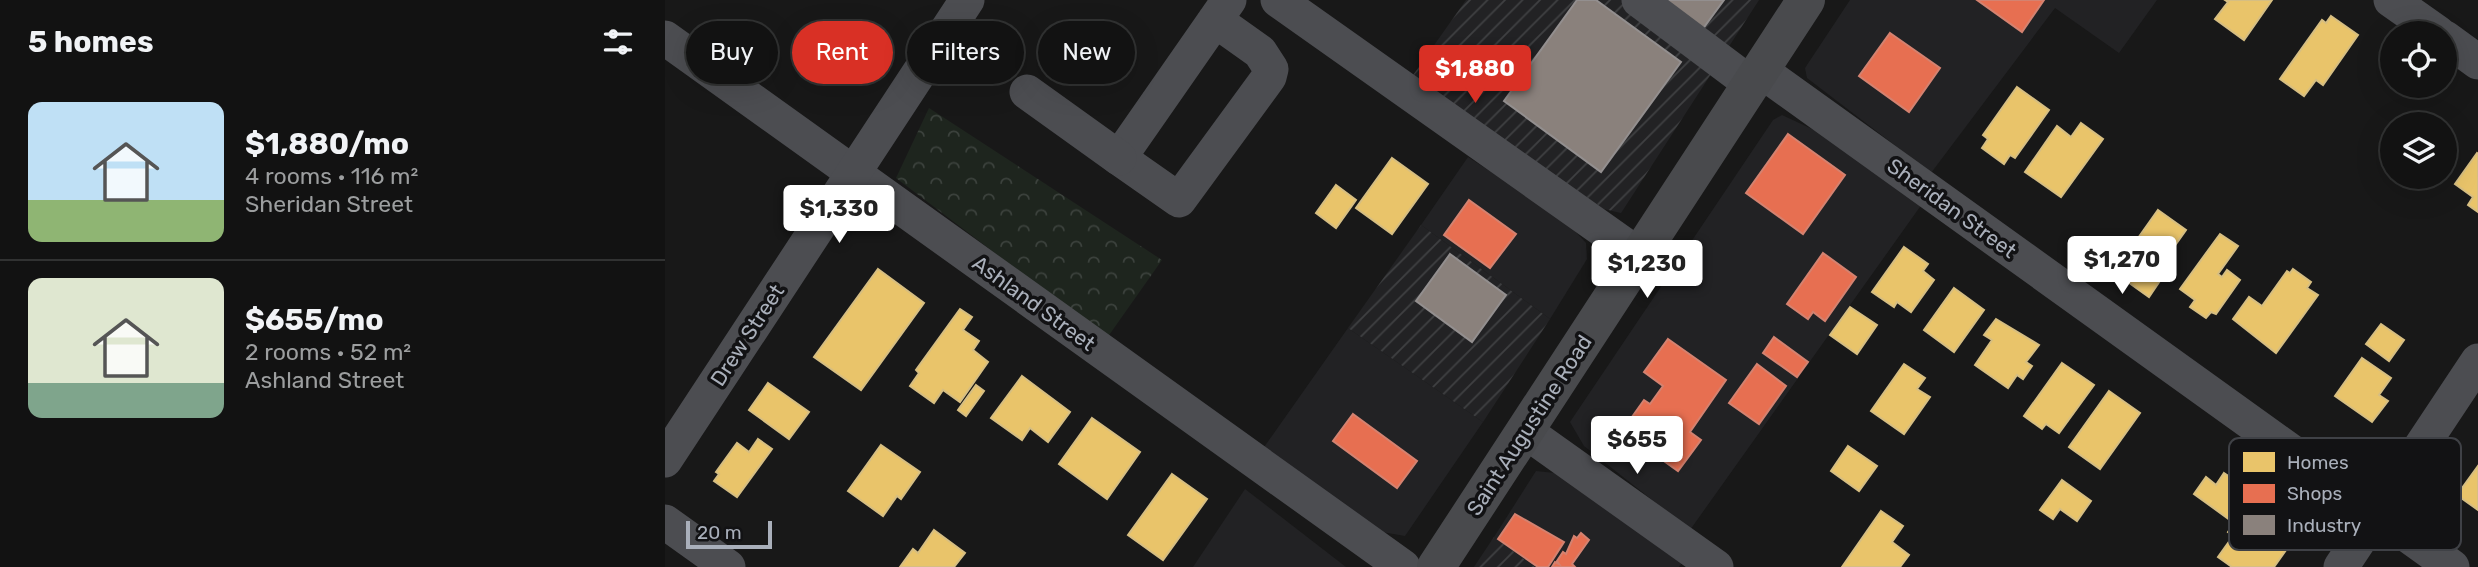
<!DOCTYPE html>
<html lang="en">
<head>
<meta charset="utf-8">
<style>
  :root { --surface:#121212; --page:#1b1b1b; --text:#f1f3f6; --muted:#9c9e9f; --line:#313232; --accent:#d93025 }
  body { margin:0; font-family:Rubik,sans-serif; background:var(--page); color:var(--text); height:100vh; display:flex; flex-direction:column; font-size:26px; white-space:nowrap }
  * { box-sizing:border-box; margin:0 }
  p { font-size:23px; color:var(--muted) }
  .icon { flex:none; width:38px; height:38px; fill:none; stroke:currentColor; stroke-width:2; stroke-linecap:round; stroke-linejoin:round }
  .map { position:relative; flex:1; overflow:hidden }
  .sheet { display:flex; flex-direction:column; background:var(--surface); width:665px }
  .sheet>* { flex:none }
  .banner { position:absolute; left:21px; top:21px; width:665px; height:63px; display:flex; gap:14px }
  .buttons { position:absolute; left:1715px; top:21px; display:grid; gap:14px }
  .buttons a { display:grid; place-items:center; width:77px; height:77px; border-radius:50%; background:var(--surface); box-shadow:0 7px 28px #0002,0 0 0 2px var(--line); font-size:35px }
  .scale { position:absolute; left:21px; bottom:18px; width:86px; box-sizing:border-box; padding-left:7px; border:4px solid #a9afba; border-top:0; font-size:19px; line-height:24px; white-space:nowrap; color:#a9afba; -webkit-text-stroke:5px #121214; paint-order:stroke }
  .price { position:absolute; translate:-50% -60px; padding:0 16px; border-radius:7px; background:#fff; color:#222; font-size:23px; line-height:46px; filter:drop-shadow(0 2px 4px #0008) }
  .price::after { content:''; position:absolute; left:50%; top:42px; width:21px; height:16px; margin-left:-10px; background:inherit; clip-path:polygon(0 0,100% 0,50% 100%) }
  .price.selected { background:var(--accent); color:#fff }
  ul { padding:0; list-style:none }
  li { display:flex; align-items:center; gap:21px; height:175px; padding:0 28px }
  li+li { border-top:2px solid var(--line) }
  li span { display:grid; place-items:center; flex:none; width:196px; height:140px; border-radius:14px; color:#555 }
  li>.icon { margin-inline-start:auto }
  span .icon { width:84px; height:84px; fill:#fffc; stroke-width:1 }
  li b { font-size:30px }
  h2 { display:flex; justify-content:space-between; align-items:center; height:84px; padding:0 28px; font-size:30px }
  .pill { padding:0 24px; border-radius:32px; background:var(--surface); box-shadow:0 7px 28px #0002,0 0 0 2px var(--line); font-size:24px; line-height:63px }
  .pill.selected { background:var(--accent); color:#fff }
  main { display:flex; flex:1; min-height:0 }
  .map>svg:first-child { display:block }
  .built { fill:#222224 }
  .industrial { fill:url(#industrial-furrows) }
  .forest { fill:url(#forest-crowns) }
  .homes { fill:#e9c46a; stroke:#d6be82; stroke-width:2 }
  .shops { fill:#e76f51; stroke:#d48270; stroke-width:2 }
  .industry { fill:#8a817c; stroke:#938f8f; stroke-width:2 }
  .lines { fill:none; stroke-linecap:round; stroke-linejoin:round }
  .minor { stroke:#4c4d51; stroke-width:35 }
  .major { stroke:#494a4d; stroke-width:38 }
  .labels { text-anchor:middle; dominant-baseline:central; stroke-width:7; stroke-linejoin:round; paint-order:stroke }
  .street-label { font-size:21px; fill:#a9afba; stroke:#121214 }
  .key { fill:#121214; stroke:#3f4146; stroke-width:2 }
  .key-label { font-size:19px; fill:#a9afba }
</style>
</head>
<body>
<main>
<section class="sheet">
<h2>5 homes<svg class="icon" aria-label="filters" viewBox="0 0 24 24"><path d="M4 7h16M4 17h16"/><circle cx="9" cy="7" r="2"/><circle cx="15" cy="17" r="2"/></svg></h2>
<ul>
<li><span style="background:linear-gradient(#bfe0f5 70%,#8fb573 0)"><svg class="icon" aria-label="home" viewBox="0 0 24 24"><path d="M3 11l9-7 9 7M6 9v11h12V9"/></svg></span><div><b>$1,880/mo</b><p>4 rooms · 116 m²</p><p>Sheridan Street</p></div></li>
<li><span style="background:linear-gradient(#dfe7d0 75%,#7fa58c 0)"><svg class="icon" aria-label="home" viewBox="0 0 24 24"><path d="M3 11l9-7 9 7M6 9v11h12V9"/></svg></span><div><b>$655/mo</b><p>2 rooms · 52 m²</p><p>Ashland Street</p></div></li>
</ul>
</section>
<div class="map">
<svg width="1813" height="567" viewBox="0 0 1813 567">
  <defs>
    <pattern id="industrial-furrows" width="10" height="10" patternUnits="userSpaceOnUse" patternTransform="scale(1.75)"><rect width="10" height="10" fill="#222224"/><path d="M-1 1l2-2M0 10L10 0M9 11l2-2" fill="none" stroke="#3f4042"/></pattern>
    <pattern id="forest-crowns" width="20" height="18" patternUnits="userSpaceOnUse" patternTransform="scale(1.75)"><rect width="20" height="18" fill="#1e251e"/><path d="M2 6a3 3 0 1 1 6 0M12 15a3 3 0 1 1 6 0" fill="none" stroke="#3c423d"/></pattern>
  </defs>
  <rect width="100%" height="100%" fill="#181818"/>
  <!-- built -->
  <g class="built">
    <path d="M1185 0H1492L1454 53 1390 8 1266 173 1142 78 1140 68Z"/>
    <path d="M1117 115 1207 157 1262 197 1025 530 919 446 905 422 1108 120Z"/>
    <path d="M803 157 898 218 921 243 922 259 885 319 756 225Z"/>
    <path d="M683 328 818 422 740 536 717 532 597 450Z"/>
    <path d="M871 471 890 473 1021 557 1014 567H870L829 537Z"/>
    <path d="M580 489 681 567H528Z"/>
  </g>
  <!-- industrial -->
  <g class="industrial">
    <path d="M801 0H1094L956 213 939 209 746 78Z"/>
    <path d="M756 225 885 319 818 422 683 328Z"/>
    <path d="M829 537 870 567H809Z"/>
  </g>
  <!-- forest -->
  <path class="forest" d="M264 108 497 260 442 338 231 178Z"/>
  <!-- homes -->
  <g class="homes">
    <path d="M1560 0H1607L1579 40 1550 19 1563 2Z"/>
    <path d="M1666 16 1693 35 1658 85 1651 80 1639 96 1615 79 1657 20 1661 23Z"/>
    <path d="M1352 87 1384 110 1350 158 1345 155 1339 164 1317 148 1323 139 1318 135Z"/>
    <path d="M1416 123 1438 139 1396 197 1360 172 1392 126 1406 137Z"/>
    <path d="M1812 153 1813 154V212L1803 205 1808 197 1790 184Z"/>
    <path d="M727 158 763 184 727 234 691 208Z"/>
    <path d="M671 185 691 200 671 228 651 213Z"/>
    <path d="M1493 210 1521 230 1499 261 1505 266 1484 297 1449 272Z"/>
    <path d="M1555 234 1573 246 1553 274 1557 277 1562 270 1575 280 1551 314 1546 312 1541 318 1525 307 1530 300 1515 289Z"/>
    <path d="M1239 247 1263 264 1258 271 1269 280 1246 312 1232 302 1229 307 1207 292Z"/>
    <path d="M213 269 259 303 196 390 149 357Z"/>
    <path d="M1628 269 1646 282 1642 288 1653 295 1611 353 1568 319 1584 297 1597 306 1622 271 1625 273Z"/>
    <path d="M1289 288 1319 310 1289 352 1259 330Z"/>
    <path d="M1185 307 1212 325 1192 354 1165 335Z"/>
    <path d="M295 309 307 317 298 330 314 341 308 350 323 362 295 402 278 390 269 403 245 386 254 373 251 370Z"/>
    <path d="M1331 319 1374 345 1361 362 1367 366 1358 379 1352 375 1343 388 1310 365 1327 340 1319 335Z"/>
    <path d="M1716 324 1739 340 1724 361 1701 344Z"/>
    <path d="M1697 358 1726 378 1714 395 1723 401 1707 422 1670 396Z"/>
    <path d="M1397 363 1429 385 1394 433 1381 424 1377 429 1359 416Z"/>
    <path d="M1239 364 1260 378 1252 389 1265 397 1239 434 1206 411Z"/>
    <path d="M357 376 405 412 383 442 365 428 357 440 326 418Z"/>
    <path d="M103 383 144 412 124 439 84 410Z"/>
    <path d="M311 385 319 391 301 416 293 410Z"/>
    <path d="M1444 391 1475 413 1435 469 1404 447Z"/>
    <path d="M427 418 475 452 442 499 394 464Z"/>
    <path d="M93 439 107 449 72 497 49 481 54 474 51 472 72 443 84 452Z"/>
    <path d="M216 445 255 472 236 499 232 496 218 516 183 491Z"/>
    <path d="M1183 446 1212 466 1194 491 1166 471Z"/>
    <path d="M1813 466V510L1792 495Z"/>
    <path d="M1559 473 1586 491 1565 520 1529 494 1541 477 1551 485Z"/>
    <path d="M507 474 542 499 498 560 463 535Z"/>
    <path d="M1397 480 1426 501 1412 521 1395 509 1388 519 1375 510Z"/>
    <path d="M1590 495 1632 525 1618 543 1624 546 1609 567H1567L1553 557 1568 536 1563 532Z"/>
    <path d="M1216 511 1238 526 1227 542 1244 555 1235 567H1177Z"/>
    <path d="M269 530 300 553 289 567H235L248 549 253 553Z"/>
  </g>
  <!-- shops -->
  <g class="shops">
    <path d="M1312 0H1379L1357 32Z"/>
    <path d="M1225 33 1275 68 1244 112 1194 76Z"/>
    <path d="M1123 134 1180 175 1138 234 1081 193Z"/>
    <path d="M804 200 851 234 825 268 779 235Z"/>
    <path d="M1158 253 1191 277 1160 321 1148 312 1143 319 1122 304Z"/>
    <path d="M1109 337 1143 362 1132 377 1098 353Z"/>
    <path d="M1003 339 1061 380 1025 432 1036 440 1013 471 957 431 979 400 985 404 998 386 979 372Z"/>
    <path d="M1092 364 1121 386 1094 424 1064 403Z"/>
    <path d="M688 414 752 461 732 488 668 441Z"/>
    <path d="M850 514 899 542 883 567H873L833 539Z"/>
    <path d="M916 533 924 540 907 564 910 567H887L890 562 894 564 892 561 898 552 901 554 909 536 912 538Z"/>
  </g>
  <!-- industry -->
  <g class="industry">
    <path d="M912 0H931L1016 62 936 172 839 101Z"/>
    <path d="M988 0H1059L1034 34Z"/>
    <path d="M785 254 841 295 807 342 751 301Z"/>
  </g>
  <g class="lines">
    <!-- minor -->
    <g class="minor">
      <path d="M613 0 975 256"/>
      <path d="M974 0 1086 84"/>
      <path d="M1726 0 1773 33"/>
      <path d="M550 20 595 52 606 69 604 77 514 200 454 158 564 0"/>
      <path d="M0 38 738 567"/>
      <path d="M1780 38 1813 62"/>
      <path d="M1095 70 1787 567"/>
      <path d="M362 92 454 158"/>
      <path d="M860 431 1051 567"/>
      <path d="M0 460 302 0"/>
      <path d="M0 522 63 567"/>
      <path d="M1676 567 1813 361"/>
    </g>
    <!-- major -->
    <path class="major" d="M771 567 1141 0"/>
  </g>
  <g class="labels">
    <!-- street labels -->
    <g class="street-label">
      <text transform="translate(1287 208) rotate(36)">Sheridan Street</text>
      <text transform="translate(369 303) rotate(36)">Ashland Street</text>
      <text transform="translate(82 335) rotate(-57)">Drew Street</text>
      <text transform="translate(864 425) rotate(-57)">Saint Augustine Road</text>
    </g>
  </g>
  <!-- legend -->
  <rect x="1564" y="438" width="232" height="112" rx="10" class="key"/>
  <rect x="1578" y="452" width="32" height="20" fill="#e9c46a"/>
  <rect x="1578" y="484" width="32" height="19" fill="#e76f51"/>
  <rect x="1578" y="515" width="32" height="20" fill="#8a817c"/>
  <g class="key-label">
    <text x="1622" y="469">Homes</text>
    <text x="1622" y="500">Shops</text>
    <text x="1622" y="532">Industry</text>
  </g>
</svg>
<div class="buttons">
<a><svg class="icon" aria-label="locate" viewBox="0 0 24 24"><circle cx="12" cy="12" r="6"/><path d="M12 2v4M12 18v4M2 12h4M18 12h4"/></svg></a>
<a><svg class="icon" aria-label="layers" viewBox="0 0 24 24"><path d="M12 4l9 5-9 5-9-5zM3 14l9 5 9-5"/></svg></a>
</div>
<div class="scale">20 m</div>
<b class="price selected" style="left:810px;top:105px">$1,880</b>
<b class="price" style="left:174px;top:245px">$1,330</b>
<b class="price" style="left:1457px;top:296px">$1,270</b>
<b class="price" style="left:982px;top:300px">$1,230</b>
<b class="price" style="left:972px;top:476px">$655</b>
<div class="banner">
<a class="pill">Buy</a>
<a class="pill selected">Rent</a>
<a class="pill">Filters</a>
<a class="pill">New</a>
</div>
</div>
</main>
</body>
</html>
